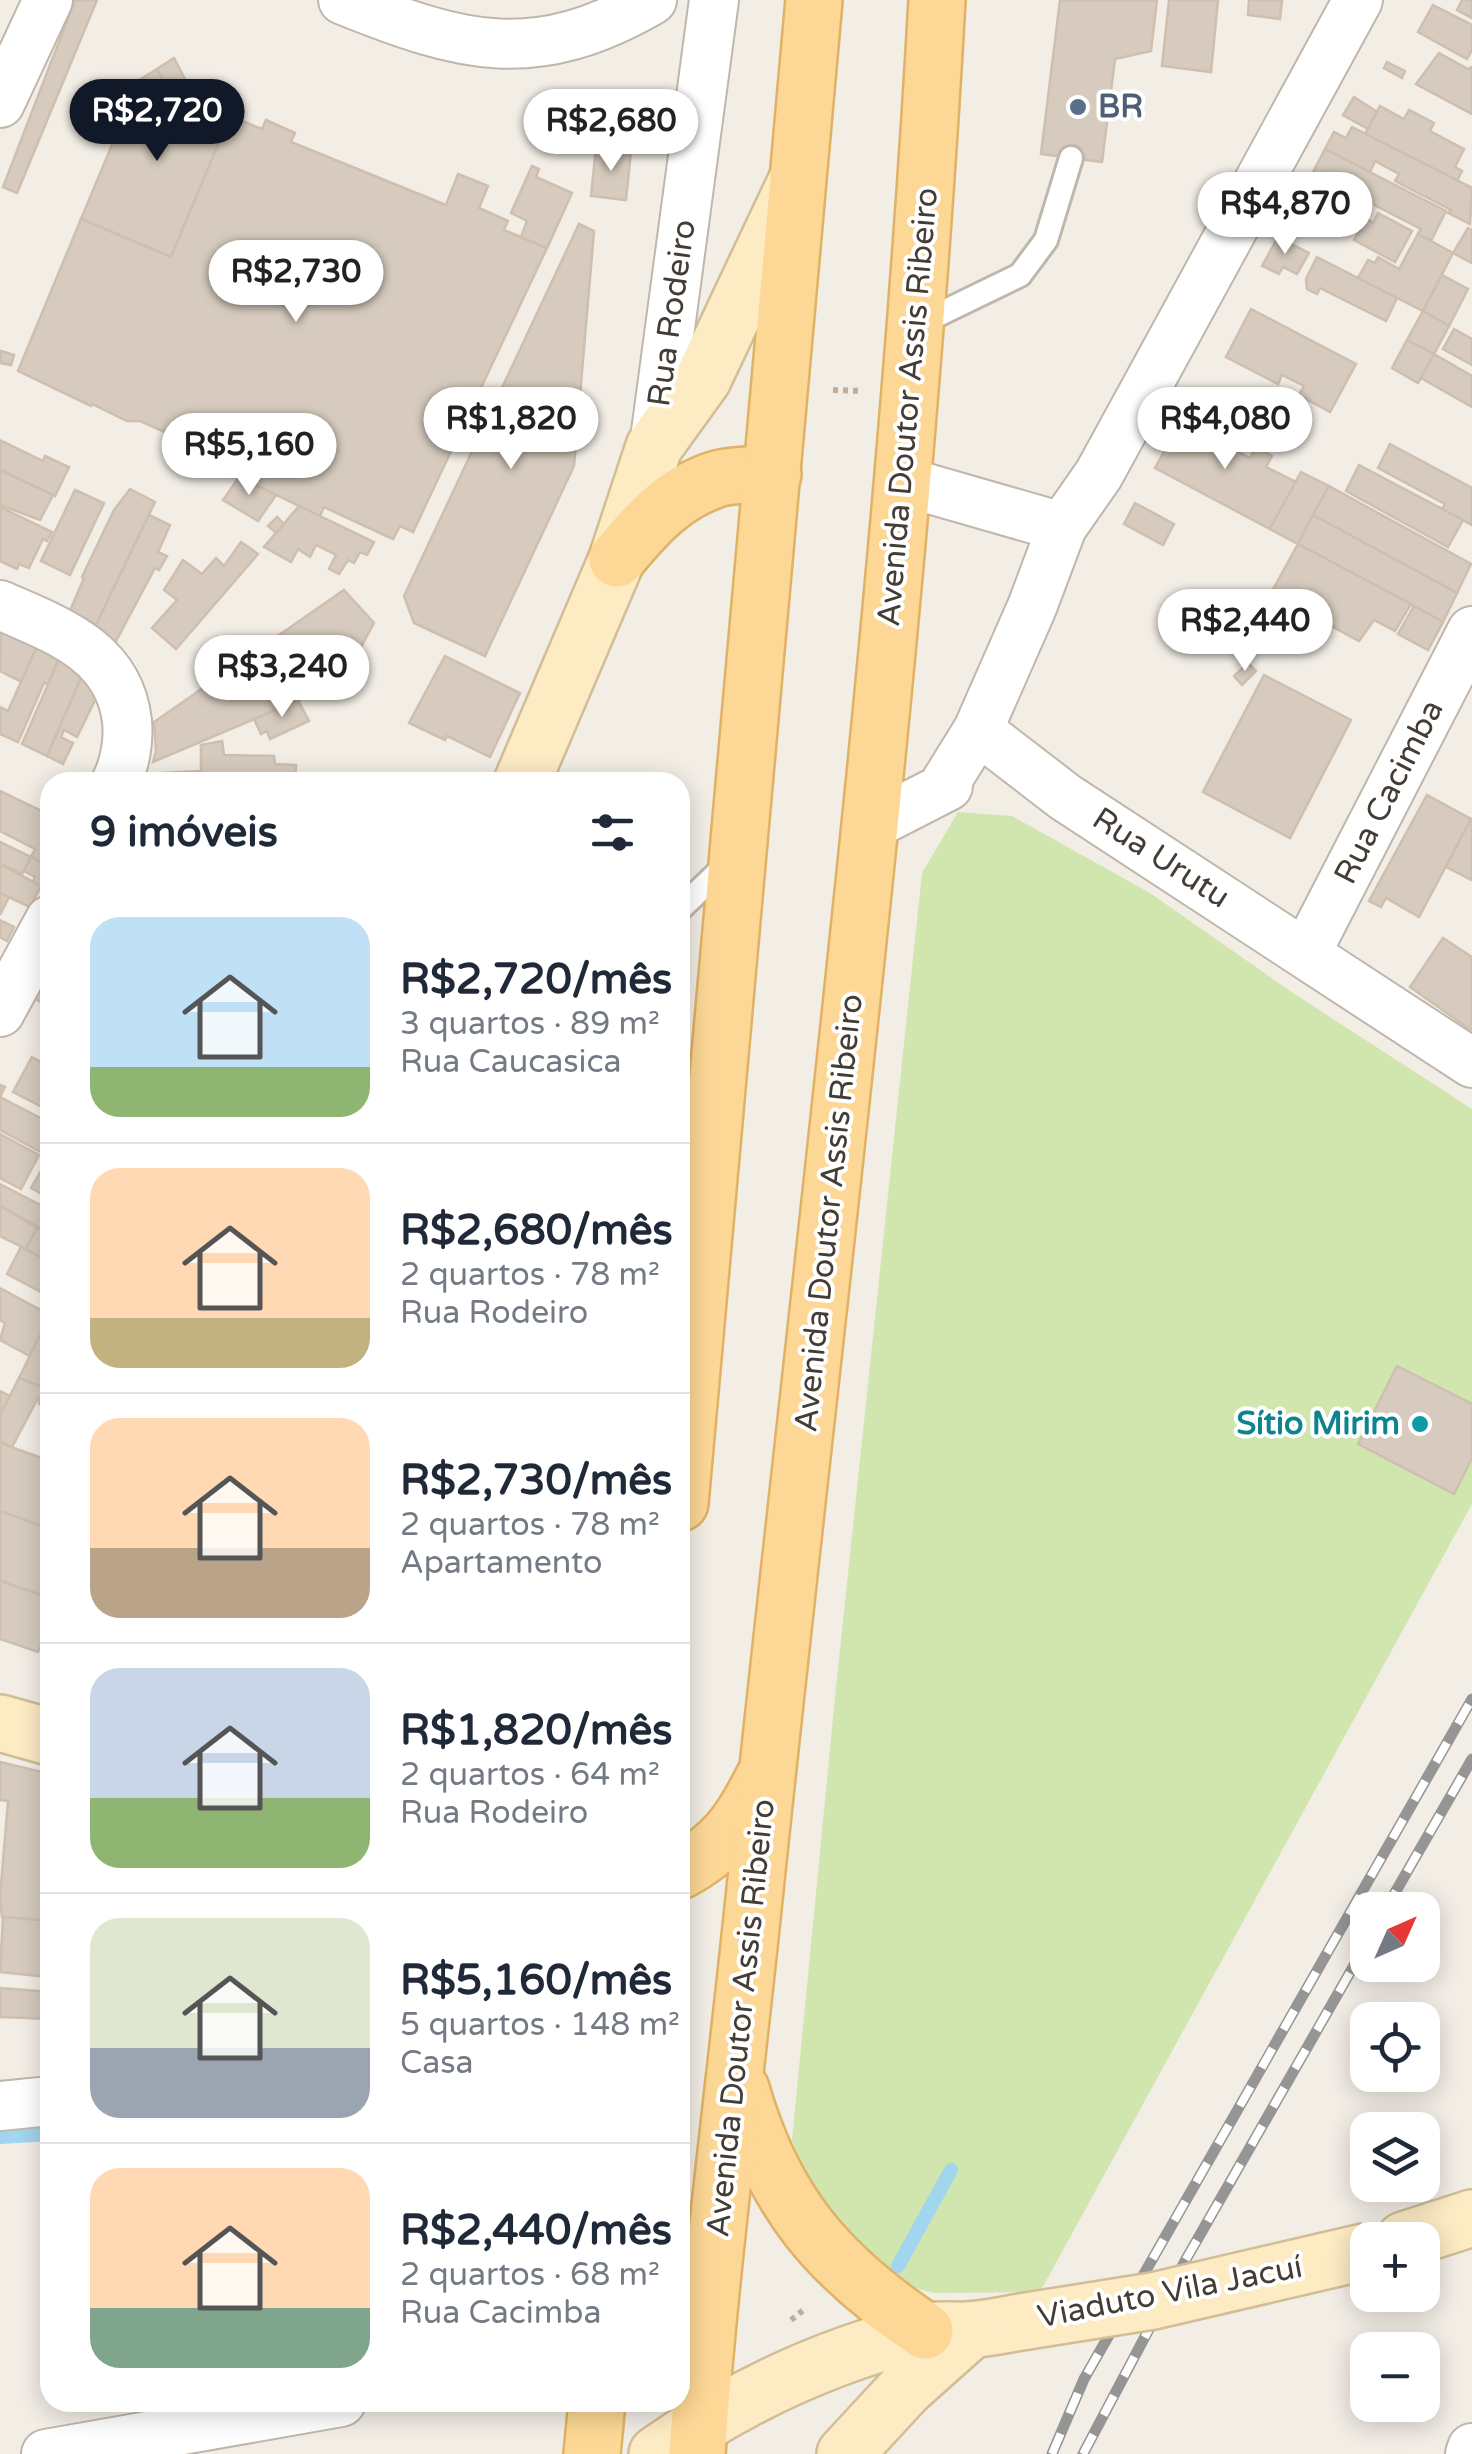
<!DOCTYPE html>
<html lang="pt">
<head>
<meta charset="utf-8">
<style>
  :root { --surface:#fff; --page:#f2f2f3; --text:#1f2937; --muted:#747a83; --line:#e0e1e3; --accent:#111827 }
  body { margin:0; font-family:"Varela Round",sans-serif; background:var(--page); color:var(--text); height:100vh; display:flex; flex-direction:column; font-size:38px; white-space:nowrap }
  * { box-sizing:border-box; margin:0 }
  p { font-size:32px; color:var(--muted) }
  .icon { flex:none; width:55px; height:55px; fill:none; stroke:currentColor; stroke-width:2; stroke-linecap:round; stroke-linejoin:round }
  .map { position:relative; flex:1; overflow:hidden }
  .drawer { position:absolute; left:40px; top:772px; width:650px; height:1640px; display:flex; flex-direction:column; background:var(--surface); border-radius:30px; box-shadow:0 5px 25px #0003 }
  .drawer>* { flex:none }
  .needle { width:65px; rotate:45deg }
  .buttons { position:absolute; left:1350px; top:1892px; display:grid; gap:20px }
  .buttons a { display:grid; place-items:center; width:90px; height:90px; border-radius:20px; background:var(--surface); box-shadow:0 5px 25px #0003; font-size:50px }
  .price { position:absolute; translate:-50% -85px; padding:0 22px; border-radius:35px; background:#fff; color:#222; font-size:32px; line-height:65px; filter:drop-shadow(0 2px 5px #0008) }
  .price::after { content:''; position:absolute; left:50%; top:60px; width:30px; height:22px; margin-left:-15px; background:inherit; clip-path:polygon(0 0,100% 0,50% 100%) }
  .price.current { background:var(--accent); color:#fff }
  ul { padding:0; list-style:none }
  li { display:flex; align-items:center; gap:30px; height:250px; padding:0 50px }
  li+li { border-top:2px solid var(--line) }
  li span { display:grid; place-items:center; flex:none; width:280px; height:200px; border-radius:30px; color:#555 }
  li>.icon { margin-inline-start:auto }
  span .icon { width:120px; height:120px; fill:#fffc; stroke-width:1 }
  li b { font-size:42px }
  h2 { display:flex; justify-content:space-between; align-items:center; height:120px; padding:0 50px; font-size:42px }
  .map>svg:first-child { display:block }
  .green { fill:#d1e6af }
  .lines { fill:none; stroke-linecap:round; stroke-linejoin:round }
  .stream { stroke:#a2d5ee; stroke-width:14 }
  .building { fill:#d6cbbe; stroke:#cebfae; stroke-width:2.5 }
  .lane-casing { stroke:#c0b7ab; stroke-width:28 }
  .street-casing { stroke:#c0b7ab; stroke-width:52 }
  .secondary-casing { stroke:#d1bd96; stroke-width:60 }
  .primary-casing { stroke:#e0b265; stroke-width:60 }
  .path { stroke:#bfaf9a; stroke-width:6; stroke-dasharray:5 5; stroke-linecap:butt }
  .lane { stroke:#fff; stroke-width:22 }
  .street { stroke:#fff; stroke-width:48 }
  .secondary { stroke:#fdebc4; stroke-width:55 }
  .primary { stroke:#fcd795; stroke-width:55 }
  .rail-casing { stroke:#959595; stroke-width:11 }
  .rail { stroke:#fff; stroke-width:8; stroke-dasharray:22; stroke-linecap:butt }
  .secondary-bridge-casing { stroke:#d1bd96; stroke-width:60; stroke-linecap:butt }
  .secondary-bridge { stroke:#fdebc4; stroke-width:55 }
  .service-dot { fill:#5c6f8a; stroke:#fff; stroke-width:4 }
  .culture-dot { fill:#0f9aa8; stroke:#fff; stroke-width:4 }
  .labels { text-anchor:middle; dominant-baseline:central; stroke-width:8; stroke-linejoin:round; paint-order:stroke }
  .service-label { font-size:32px; font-weight:bold; fill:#4e5e75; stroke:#fff; text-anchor:start }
  .street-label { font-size:32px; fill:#443d35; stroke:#fff }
  .culture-label { font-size:32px; font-weight:bold; fill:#0d838f; stroke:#fff; text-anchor:end }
</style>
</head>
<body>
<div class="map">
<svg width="1472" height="2454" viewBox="0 0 1472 2454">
  <rect width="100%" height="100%" fill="#f2ede5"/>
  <!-- green -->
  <path class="green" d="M958 812 1012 816 1150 893 1293 993 1472 1109V1504L1040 2292 934 2293 844 2269 792 2140 836 1687 922 873Z"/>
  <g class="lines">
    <!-- stream -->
    <g class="stream">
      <path d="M0 2137 50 2134"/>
      <path d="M898 2266 951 2170"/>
    </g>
  </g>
  <!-- building -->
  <g class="building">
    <path d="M75 0H97L17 193 3 187Z"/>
    <path d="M1060 0H1157L1151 51 1115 59 1102 162 1041 154Z"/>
    <path d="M1169 0H1218L1211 72 1162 66Z"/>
    <path d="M1249 0H1282L1280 19 1248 15Z"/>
    <path d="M1462 0H1472V18L1457 10Z"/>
    <path d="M1433 5 1472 25V50L1467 59 1418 32Z"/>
    <path d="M1439 53 1468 69 1472 67V114L1416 84Z"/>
    <path d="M174 58 186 81 169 92 157 69Z"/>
    <path d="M1387 62 1405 71 1402 78 1384 68Z"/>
    <path d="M157 69 169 92 186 81 200 105 217 95 230 116 171 257 81 219 139 80Z"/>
    <path d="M1354 97 1377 112 1368 129 1343 115Z"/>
    <path d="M615 103 628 110 616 134 604 128Z"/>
    <path d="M1380 106 1404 119 1409 110 1434 123 1430 131 1464 149 1455 167 1462 171 1457 181 1365 134Z"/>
    <path d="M230 116 262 129 266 120 295 133 291 142 446 205 458 174 488 186 479 208 508 221 504 230 547 248 413 532 400 526 393 539 324 507 320 516 239 477 243 467 140 421H127L92 404 91 406 18 371 81 219 171 257Z"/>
    <path d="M1352 127 1472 188 1470 224 1448 213 1451 210 1395 181 1399 174 1375 161 1370 172 1325 149 1334 132 1346 138Z"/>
    <path d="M596 148 631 151 626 200 591 196Z"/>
    <path d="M1325 149 1446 211 1431 241 1418 234 1421 229 1341 188 1342 185 1321 174 1317 181 1310 178Z"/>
    <path d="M532 166 539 169 536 177 572 193 547 248 521 237 527 221 511 213Z"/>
    <path d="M1378 213 1412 231 1395 262 1354 240 1367 219 1373 223Z"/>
    <path d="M579 224 594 231 574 466 485 656 414 623 404 596Z"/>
    <path d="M1468 228 1472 230V263L1453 253Z"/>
    <path d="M1418 234 1453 253 1423 311 1358 278 1368 260 1375 263 1378 257 1399 269Z"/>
    <path d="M1278 237 1309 253 1297 274 1283 267 1279 274 1262 266Z"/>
    <path d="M1317 257 1397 298 1386 321 1320 288 1317 294 1307 289 1306 279Z"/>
    <path d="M1442 275 1468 289 1449 326 1423 311Z"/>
    <path d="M1251 309 1356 364 1330 412 1299 395 1304 386 1282 375 1278 384 1226 357Z"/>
    <path d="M1423 311 1449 326 1434 354 1407 340Z"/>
    <path d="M1454 329 1472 339V365L1443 349Z"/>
    <path d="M1407 340 1434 354 1418 383 1392 368Z"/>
    <path d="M1 351 14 355 11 365 0 363Z"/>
    <path d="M1434 354 1472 376V407L1421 378Z"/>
    <path d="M1187 410 1212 424 1206 434 1250 458 1256 447 1272 456 1266 467 1296 482 1270 529 1155 468Z"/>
    <path d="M0 440 43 461 45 456 69 467 55 496 0 470Z"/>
    <path d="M1390 444 1472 488V525L1442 509 1445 504 1378 468Z"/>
    <path d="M1359 465 1463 520 1448 547 1346 491Z"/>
    <path d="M0 470 53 495 40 520 0 505Z"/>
    <path d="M1301 472 1329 486 1298 544 1270 529Z"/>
    <path d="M239 477 276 495 258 521 223 500Z"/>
    <path d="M1329 486 1471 564 1457 593 1313 515Z"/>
    <path d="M130 489 155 502 96 625 70 611 84 578 82 577 114 510Z"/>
    <path d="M75 490 104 503 70 575 41 561Z"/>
    <path d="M1135 503 1174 524 1163 545 1124 524Z"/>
    <path d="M299 506 374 542 367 555 360 552 354 563 348 560 339 574 329 569 336 555 316 545 310 557 298 549 291 562 264 547Z"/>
    <path d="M0 507 52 532 47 541 43 539 29 568 19 564 17 569 0 561Z"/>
    <path d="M149 515 170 525 158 552 167 556 159 570 155 568 115 643 96 625Z"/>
    <path d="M1313 515 1457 593 1443 622 1298 544Z"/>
    <path d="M277 517 284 524 276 533 268 526Z"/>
    <path d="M241 542 258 554 176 649 152 628 177 600 164 590 183 560 202 574 216 558 224 566Z"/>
    <path d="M1298 544 1411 604 1395 631 1374 620 1359 641 1271 593Z"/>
    <path d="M344 590 374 623 342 682 153 762 156 751 154 722Z"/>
    <path d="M1414 606 1443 622 1428 650 1398 634Z"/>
    <path d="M1274 620 1288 633 1280 641 1266 627Z"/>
    <path d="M1 628 37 646 22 682 0 671Z"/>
    <path d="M37 646 60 657 48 684 44 683 18 742 0 734V707L8 711Z"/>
    <path d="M445 656 520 693 490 757 447 736 445 740 409 723Z"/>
    <path d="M60 657 82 676 47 756 22 744Z"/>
    <path d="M1248 663 1256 671 1242 685 1234 676Z"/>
    <path d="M1264 675 1351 720 1290 838 1203 792Z"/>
    <path d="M82 676 99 692 77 737 64 730 61 737 73 743 63 764 47 756Z"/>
    <path d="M298 700 309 721 270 739 267 731 261 734 254 719Z"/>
    <path d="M222 741 224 755 274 756 275 764 296 765 295 782H162V773L201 771V745Z"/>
    <path d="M0 791 50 815V867L31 857 35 849 0 831Z"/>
    <path d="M1427 795 1471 819 1419 917 1386 898 1381 907 1369 901Z"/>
    <path d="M1471 819H1472V880L1446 867Z"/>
    <path d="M0 842 31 857 22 874 0 864Z"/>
    <path d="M31 857 50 867 41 886 33 882 35 877 24 871Z"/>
    <path d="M0 864 41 886 30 907 0 893Z"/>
    <path d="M0 893 9 897 0 915Z"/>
    <path d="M0 920 14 927 7 941 0 937Z"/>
    <path d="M1443 938 1472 957V1031L1410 987Z"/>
    <path d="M50 966V1007L33 998Z"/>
    <path d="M32 1057 50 1067V1111L13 1092Z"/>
    <path d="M0 1085 5 1087 0 1097 50 1123V1157L0 1130Z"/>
    <path d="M0 1134 39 1155 21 1189 0 1178Z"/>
    <path d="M47 1161 50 1163V1203L49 1198 31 1188Z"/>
    <path d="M0 1184 50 1210V1233L0 1206Z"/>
    <path d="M0 1206 37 1228 26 1249 0 1236Z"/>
    <path d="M37 1228 50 1233V1262L26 1249Z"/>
    <path d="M21 1247 50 1262V1297L7 1274Z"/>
    <path d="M0 1288 50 1315 30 1356 0 1340 5 1323 0 1320Z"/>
    <path d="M49 1317H50V1390L19 1378Z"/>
    <path d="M1397 1366 1472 1404V1458L1454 1494 1358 1444Z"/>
    <path d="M19 1378 50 1390V1400L46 1407 39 1404V1396L12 1447 0 1441V1415Z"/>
    <path d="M0 1391 10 1396 0 1415Z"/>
    <path d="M0 1443 50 1461V1529L0 1511Z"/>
    <path d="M0 1511 50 1529V1598L0 1581Z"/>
    <path d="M0 1581 50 1598V1622L38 1652 0 1639Z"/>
    <path d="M0 1762 50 1774V1921L2 1917 0 1897 8 1801 0 1800Z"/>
    <path d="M3 1917 50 1921V1977L0 1972Z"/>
    <path d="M0 1988 50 1992V2019L0 2017Z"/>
  </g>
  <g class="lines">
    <defs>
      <g id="lane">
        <path d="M919 324 1020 275 1046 240 1071 158"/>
        <path d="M680 909 729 862"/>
      </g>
      <g id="street">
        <path d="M343 0C462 48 535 68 652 0"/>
        <path d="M0 103 48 0"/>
        <path d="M654 447 714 0"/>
        <path d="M902 481 1062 527"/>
        <path d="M0 605C57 630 119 651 127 721 129 741 125 764 116 782"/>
        <path d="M978 730 1065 797 1472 1063"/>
        <path d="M872 825 948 786 947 780 978 730 1032 607 1062 527 1099 474 1358 0"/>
        <path d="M1306 953 1472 631"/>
        <path d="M0 1012 50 920"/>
        <path d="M0 2106 50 2101"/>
        <path d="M46 2454 341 2402"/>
        <path d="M1470 2454 1472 2448"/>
      </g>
      <g id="secondary">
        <path d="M522 782 617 559 654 447 703 379 796 182"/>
        <path d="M0 1723 50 1737"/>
        <path d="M1404 2240 1472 2218"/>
        <path d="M657 2454C736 2398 826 2356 921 2332 935 2328 952 2331 967 2330 987 2329 1007 2324 1027 2321"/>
        <path d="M845 2454 906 2388 971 2330"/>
      </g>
      <g id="primary">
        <path d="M617 559C646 524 673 493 717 479 734 474 755 475 773 474"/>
        <path d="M680 1503 814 0"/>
        <path d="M680 1871C724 1847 741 1823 763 1779"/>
        <path d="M741 2089C773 2202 828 2266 925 2331"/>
        <path d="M592 2454 597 2402"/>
        <path d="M697 2454C710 2269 735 2084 754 1899 820 1267 902 635 937 0"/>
      </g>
    </defs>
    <!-- lane casing -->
    <use href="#lane" class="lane-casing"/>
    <!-- street casing -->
    <use href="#street" class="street-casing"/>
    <!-- secondary casing -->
    <use href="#secondary" class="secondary-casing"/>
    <!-- primary casing -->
    <use href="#primary" class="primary-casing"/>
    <!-- path -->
    <g class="path">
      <path d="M833 390 862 391"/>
      <path d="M791 2320 806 2308"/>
    </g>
    <!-- lane -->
    <use href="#lane" class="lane"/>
    <!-- street -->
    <use href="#street" class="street"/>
    <!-- secondary -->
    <use href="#secondary" class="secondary"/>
    <!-- primary -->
    <use href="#primary" class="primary"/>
    <defs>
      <g id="rail">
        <path d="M1385 1910 1472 1759"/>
        <path d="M1052 2454 1084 2379 1472 1699"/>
        <path d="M1083 2454 1185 2261 1368 1941"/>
      </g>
    </defs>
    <!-- rail casing -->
    <use href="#rail" class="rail-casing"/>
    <!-- rail -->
    <use href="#rail" class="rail"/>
    <defs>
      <path id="secondary-bridge" d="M1027 2321 1153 2301 1368 2251"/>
    </defs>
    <!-- secondary-bridge casing -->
    <use href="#secondary-bridge" class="secondary-bridge-casing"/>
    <!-- secondary-bridge -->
    <use href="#secondary-bridge" class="secondary-bridge"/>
  </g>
  <!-- markers -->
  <circle class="service-dot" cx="1078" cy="107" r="10"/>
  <circle class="culture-dot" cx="1420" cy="1424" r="10"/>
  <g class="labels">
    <!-- service labels -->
    <g class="service-label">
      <text x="1098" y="107">BR</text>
    </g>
    <!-- street labels -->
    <g class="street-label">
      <text transform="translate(672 313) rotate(-82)">Rua Rodeiro</text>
      <text transform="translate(908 407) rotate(-85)">Avenida Doutor Assis Ribeiro</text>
      <text transform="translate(1389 792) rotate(-63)">Rua Cacimba</text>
      <text transform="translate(1161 858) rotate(33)">Rua Urutu</text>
      <text transform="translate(829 1213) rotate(-84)">Avenida Doutor Assis Ribeiro</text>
      <text transform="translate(741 2018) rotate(-84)">Avenida Doutor Assis Ribeiro</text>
      <text transform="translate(1170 2292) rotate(-11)">Viaduto Vila Jacuí</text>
    </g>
    <!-- culture labels -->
    <g class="culture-label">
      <text x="1400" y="1424">Sítio Mirim</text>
    </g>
  </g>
</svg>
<div class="buttons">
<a><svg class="needle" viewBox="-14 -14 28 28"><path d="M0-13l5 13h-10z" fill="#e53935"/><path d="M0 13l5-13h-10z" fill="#747a83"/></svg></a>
<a><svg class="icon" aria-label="locate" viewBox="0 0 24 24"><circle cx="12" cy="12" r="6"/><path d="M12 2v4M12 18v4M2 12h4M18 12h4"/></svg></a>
<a><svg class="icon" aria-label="layers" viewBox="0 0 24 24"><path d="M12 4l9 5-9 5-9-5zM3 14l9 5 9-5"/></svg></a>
<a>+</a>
<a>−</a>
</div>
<b class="price current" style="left:157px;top:164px">R$2,720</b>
<b class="price" style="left:611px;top:174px">R$2,680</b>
<b class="price" style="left:1285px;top:257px">R$4,870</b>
<b class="price" style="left:296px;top:325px">R$2,730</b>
<b class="price" style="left:511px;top:472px">R$1,820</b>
<b class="price" style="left:1225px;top:472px">R$4,080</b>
<b class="price" style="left:249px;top:498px">R$5,160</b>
<b class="price" style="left:1245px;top:674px">R$2,440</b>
<b class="price" style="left:282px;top:720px">R$3,240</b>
<section class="drawer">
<h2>9 imóveis<svg class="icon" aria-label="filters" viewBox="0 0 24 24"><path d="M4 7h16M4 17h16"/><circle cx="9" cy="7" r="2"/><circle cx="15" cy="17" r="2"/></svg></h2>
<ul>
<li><span style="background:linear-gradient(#bfe0f5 75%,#8fb573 0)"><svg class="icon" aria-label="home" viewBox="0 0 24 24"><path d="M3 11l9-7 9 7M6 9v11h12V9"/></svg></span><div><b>R$2,720/mês</b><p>3 quartos · 89 m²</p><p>Rua Caucasica</p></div></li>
<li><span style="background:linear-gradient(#ffd9b3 75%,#c2b280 0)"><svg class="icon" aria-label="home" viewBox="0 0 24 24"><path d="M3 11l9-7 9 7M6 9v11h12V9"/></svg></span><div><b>R$2,680/mês</b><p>2 quartos · 78 m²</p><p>Rua Rodeiro</p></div></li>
<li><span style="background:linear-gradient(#ffd9b3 65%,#b9a48a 0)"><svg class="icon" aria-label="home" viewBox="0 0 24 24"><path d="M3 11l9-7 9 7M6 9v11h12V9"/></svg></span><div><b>R$2,730/mês</b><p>2 quartos · 78 m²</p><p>Apartamento</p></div></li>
<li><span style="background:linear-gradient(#c9d6e8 65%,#8fb573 0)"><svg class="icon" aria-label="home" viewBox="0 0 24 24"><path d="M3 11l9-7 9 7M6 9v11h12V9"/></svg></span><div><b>R$1,820/mês</b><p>2 quartos · 64 m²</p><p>Rua Rodeiro</p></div></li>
<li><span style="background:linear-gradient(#dfe7d0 65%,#9aa5b1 0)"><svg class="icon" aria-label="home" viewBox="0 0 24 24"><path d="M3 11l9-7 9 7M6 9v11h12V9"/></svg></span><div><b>R$5,160/mês</b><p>5 quartos · 148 m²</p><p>Casa</p></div></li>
<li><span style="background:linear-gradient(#ffd9b3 70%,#7fa58c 0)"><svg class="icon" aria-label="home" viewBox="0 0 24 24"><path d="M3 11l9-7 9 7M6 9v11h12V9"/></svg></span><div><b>R$2,440/mês</b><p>2 quartos · 68 m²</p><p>Rua Cacimba</p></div></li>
</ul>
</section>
</div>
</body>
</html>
